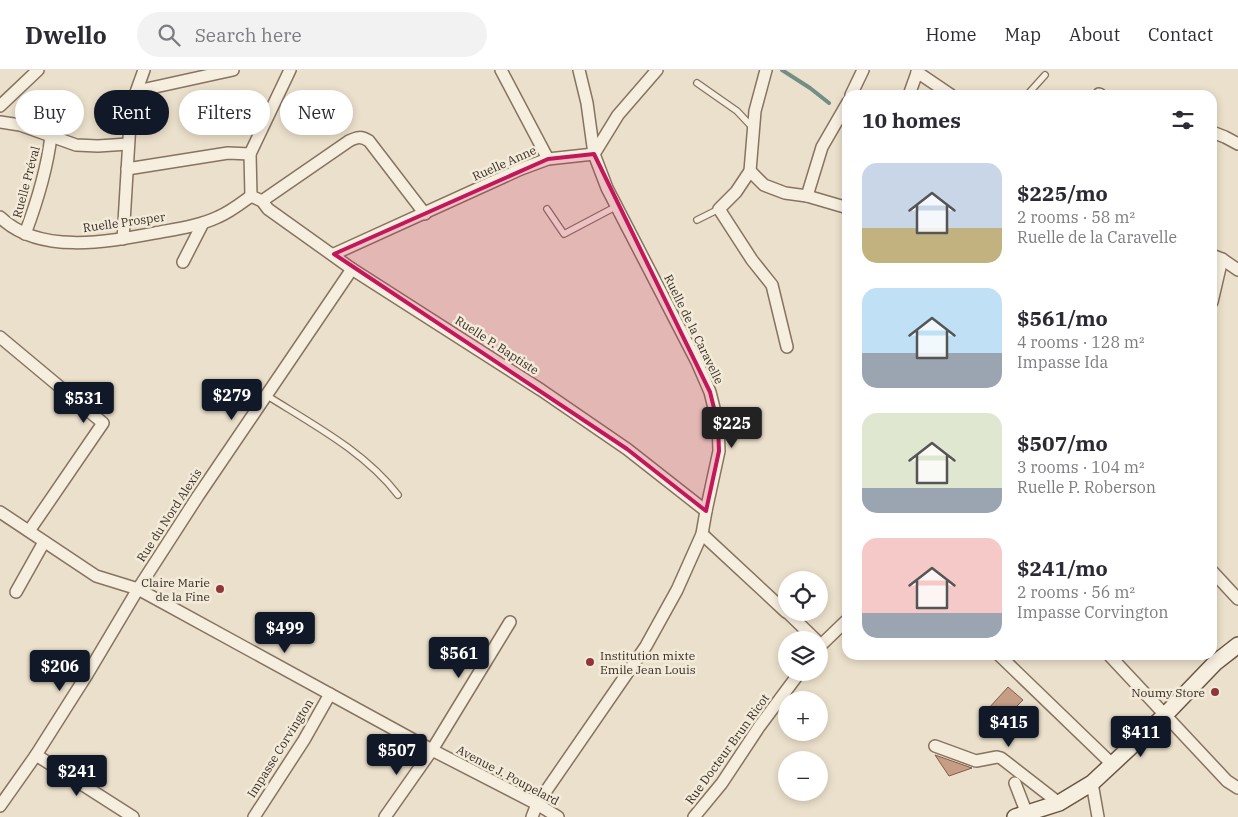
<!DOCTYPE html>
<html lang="en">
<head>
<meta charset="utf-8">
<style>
  :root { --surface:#fff; --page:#f2f2f3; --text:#2b2b33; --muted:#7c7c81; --line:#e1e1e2; --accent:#111827 }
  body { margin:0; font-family:"IBM Plex Serif",serif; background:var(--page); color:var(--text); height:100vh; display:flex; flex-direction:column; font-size:19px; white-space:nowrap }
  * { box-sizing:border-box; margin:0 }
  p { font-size:16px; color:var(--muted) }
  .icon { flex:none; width:28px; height:28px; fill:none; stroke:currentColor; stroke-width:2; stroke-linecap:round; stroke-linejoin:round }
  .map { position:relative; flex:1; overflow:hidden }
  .drawer { position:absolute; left:842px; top:20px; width:375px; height:570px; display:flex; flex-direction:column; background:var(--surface); border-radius:15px; box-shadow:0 2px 8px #0003 }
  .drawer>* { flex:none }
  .hud { position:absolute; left:15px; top:20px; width:475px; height:45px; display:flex; gap:10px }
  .controls { position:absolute; left:778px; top:501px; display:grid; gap:10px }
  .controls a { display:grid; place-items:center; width:50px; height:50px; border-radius:50%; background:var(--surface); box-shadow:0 2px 8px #0003; font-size:25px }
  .price { position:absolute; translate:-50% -42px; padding:0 11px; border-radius:5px; background:var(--accent); color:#fff; font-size:16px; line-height:32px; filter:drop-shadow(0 1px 2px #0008) }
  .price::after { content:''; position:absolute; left:50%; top:30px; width:15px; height:11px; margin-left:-8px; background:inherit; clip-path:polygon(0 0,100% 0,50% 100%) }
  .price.selected { background:#222; color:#fff }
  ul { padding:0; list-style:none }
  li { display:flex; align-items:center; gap:15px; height:125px; padding:0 20px }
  li span { display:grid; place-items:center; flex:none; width:140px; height:100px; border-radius:15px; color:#555 }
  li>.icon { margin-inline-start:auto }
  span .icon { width:60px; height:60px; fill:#fffc; stroke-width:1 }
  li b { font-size:21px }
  h2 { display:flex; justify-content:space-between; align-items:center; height:60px; padding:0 20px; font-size:21px }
  .tag { padding:0 18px; border-radius:22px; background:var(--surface); box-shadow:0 2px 8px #0003; font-size:18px; line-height:45px }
  .tag.selected { background:var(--accent); color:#fff }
  header { display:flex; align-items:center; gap:30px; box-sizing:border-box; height:70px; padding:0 25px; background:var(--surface); border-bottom:1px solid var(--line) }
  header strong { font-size:24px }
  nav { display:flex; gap:28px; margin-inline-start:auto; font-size:18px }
  .search { width:350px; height:45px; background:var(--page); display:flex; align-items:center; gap:12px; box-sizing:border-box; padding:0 18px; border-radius:28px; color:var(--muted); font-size:19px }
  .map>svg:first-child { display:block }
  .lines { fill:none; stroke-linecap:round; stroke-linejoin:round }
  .stream { stroke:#728e86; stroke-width:4 }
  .building { fill:#c69d85; stroke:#845d49 }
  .lane-casing { stroke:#877361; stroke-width:8 }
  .street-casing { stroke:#877361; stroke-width:14 }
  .secondary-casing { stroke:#695544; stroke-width:18 }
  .lane { stroke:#f6eede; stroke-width:5.5 }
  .street { stroke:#f6eede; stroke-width:11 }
  .secondary { stroke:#f6eede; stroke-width:15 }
  .marked { fill:#c2185b; fill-opacity:0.2; stroke:#c2185b; stroke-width:4; stroke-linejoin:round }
  .poi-dot { fill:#90363b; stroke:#f3ebda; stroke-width:2 }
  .labels { text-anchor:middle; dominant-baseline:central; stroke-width:5; stroke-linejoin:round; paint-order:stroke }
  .street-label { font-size:12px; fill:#392c23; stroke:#f3ebda }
  .poi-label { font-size:12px; fill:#392c23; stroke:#f3ebda; text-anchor:end }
</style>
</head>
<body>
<header>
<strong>Dwello</strong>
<div class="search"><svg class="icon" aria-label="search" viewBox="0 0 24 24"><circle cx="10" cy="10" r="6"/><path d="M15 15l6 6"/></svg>Search here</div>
<nav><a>Home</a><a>Map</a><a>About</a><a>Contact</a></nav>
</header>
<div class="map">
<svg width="1238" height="747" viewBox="0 0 1238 747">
  <rect width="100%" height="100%" fill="#ebe0cb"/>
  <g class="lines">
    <!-- stream -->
    <path class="stream" d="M782 0 810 18 829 33"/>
  </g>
  <!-- building -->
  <g class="building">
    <path d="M1008 617 1023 630 1001 652 988 639Z"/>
    <path d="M935 685 972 698 949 706Z"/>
  </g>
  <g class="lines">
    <defs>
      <g id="lane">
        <path d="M697 13 737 41 753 58"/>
        <path d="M1027 25 1045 5"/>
        <path d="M547 139 564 164 617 136"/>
        <path d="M697 150 719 139"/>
        <path d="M266 325C312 354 364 381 398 425"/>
      </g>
      <g id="street">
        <path d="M290 0 250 84 251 126 262 131 268 139 352 199 541 320 627 379 706 441"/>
        <path d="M501 0 548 89"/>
        <path d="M766 0 755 41 750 101 736 122 719 139 752 190 772 215 787 277"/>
        <path d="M917 2 951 25"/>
        <path d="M137 21 233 0"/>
        <path d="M1099 24 1101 25"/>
        <path d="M851 25 863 0"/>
        <path d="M909 25 918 0"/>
        <path d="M0 36 38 0"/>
        <path d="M0 52 20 55 76 75 98 76 128 74"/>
        <path d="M1212 62 1225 67 1238 74"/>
        <path d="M127 99 228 83 250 84"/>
        <path d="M750 101 764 115 785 123 807 126 848 138"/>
        <path d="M807 126 822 77 848 32"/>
        <path d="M262 131 349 71C357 67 361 66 369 71L425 144"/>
        <path d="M0 147C39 185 107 172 155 163 176 159 199 156 218 147 230 142 240 134 251 126"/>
        <path d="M25 164C37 132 47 100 51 66"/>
        <path d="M123 169 131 36 144 0"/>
        <path d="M334 184 521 99 548 89 594 84 618 45 657 0"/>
        <path d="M1212 185 1222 189 1238 200"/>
        <path d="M183 192 203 153"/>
        <path d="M1212 232 1222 189"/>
        <path d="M0 267 103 353 29 461"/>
        <path d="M0 442 96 506 138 519 432 680 537 734 558 747"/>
        <path d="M702 464 786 542"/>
        <path d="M1212 501 1238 529"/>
        <path d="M16 522 44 472"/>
        <path d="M787 542 816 570"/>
        <path d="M819 577 848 549"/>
        <path d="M999 585 1113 695"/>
        <path d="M1109 585 1227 711 1238 718"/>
        <path d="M935 676 976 691 997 687 1001 688 1059 733"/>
        <path d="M36 685 133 747"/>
        <path d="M1015 713 1027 744"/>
        <path d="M1092 713 1098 747"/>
        <path d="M0 736 36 685 88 603 138 519 198 426 352 199"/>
        <path d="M254 747 304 670 330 624"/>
        <path d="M385 747 432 680 510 552"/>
        <path d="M532 747 537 734 646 576 677 520 702 464 706 441 719 381 718 354 710 322 697 292 607 118 594 84 587 33 579 0"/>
        <path d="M694 747 722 713 759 657 800 602"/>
      </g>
      <path id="secondary" d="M1015 747 1059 733 1092 713 1165 645 1215 593 1238 575"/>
    </defs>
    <!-- lane casing -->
    <use href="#lane" class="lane-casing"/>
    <!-- street casing -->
    <use href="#street" class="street-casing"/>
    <!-- secondary casing -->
    <use href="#secondary" class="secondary-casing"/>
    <!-- lane -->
    <use href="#lane" class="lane"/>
    <!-- street -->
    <use href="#street" class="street"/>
    <!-- secondary -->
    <use href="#secondary" class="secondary"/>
  </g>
  <!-- marked area -->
  <path class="marked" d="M594 84 710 322 718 354 719 381 706 441 627 379 334 184 548 89Z"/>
  <!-- markers -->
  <g class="poi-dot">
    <circle cx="220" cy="519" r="5"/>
    <circle cx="590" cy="592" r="5"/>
    <circle cx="1215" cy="622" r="5"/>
  </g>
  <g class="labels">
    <!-- street labels -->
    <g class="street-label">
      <text transform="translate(504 93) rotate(-24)">Ruelle Anne</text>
      <text transform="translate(26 112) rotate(-75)">Ruelle Préval</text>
      <text transform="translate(124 152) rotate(-8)">Ruelle Prosper</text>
      <text transform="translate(694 259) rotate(64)">Ruelle de la Caravelle</text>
      <text transform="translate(497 275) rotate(33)">Ruelle P. Baptiste</text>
      <text transform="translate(169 445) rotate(-57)">Rue du Nord Alexis</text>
      <text transform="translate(280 678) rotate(-58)">Impasse Corvington</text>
      <text transform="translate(727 679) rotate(-54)">Rue Docteur Brun Ricot</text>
      <text transform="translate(508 705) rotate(28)">Avenue J. Poupelard</text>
    </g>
    <!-- poi labels -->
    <g class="poi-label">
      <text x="210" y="512">Claire Marie<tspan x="210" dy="14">de la Fine</tspan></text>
      <text x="600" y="585" text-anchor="start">Institution mixte<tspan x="600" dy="14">Emile Jean Louis</tspan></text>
      <text x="1205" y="622">Noumy Store</text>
    </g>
  </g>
</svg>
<div class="controls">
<a><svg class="icon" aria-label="locate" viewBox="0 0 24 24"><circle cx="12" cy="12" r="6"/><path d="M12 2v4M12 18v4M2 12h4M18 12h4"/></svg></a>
<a><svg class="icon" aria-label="layers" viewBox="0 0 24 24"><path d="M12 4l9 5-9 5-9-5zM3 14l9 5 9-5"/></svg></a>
<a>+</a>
<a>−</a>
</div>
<b class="price" style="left:232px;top:351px">$279</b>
<b class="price" style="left:84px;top:354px">$531</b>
<b class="price selected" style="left:732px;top:379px">$225</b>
<b class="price" style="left:285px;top:584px">$499</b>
<b class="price" style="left:459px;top:609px">$561</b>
<b class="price" style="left:60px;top:622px">$206</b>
<b class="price" style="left:1009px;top:678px">$415</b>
<b class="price" style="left:1141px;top:688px">$411</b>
<b class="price" style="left:397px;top:706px">$507</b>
<b class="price" style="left:77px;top:727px">$241</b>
<div class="hud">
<a class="tag">Buy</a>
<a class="tag selected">Rent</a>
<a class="tag">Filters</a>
<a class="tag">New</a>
</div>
<section class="drawer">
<h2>10 homes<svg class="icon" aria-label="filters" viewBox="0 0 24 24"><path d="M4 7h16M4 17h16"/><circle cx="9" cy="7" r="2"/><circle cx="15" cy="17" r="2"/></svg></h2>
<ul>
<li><span style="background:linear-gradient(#c9d6e8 65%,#c2b280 0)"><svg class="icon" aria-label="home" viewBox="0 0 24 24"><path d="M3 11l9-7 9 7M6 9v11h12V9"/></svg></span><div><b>$225/mo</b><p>2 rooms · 58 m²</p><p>Ruelle de la Caravelle</p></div></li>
<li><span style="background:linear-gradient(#bfe0f5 65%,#9aa5b1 0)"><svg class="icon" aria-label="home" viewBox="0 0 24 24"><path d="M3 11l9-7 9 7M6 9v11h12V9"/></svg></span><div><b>$561/mo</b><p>4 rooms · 128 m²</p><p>Impasse Ida</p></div></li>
<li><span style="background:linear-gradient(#dfe7d0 75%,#9aa5b1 0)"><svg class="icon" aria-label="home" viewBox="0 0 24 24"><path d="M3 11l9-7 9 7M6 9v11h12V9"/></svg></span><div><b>$507/mo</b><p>3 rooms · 104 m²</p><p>Ruelle P. Roberson</p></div></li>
<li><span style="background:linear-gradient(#f6c9c9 75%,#9aa5b1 0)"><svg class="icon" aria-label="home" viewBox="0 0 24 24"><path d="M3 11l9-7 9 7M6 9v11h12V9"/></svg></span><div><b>$241/mo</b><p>2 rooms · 56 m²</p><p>Impasse Corvington</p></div></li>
</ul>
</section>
</div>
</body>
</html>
